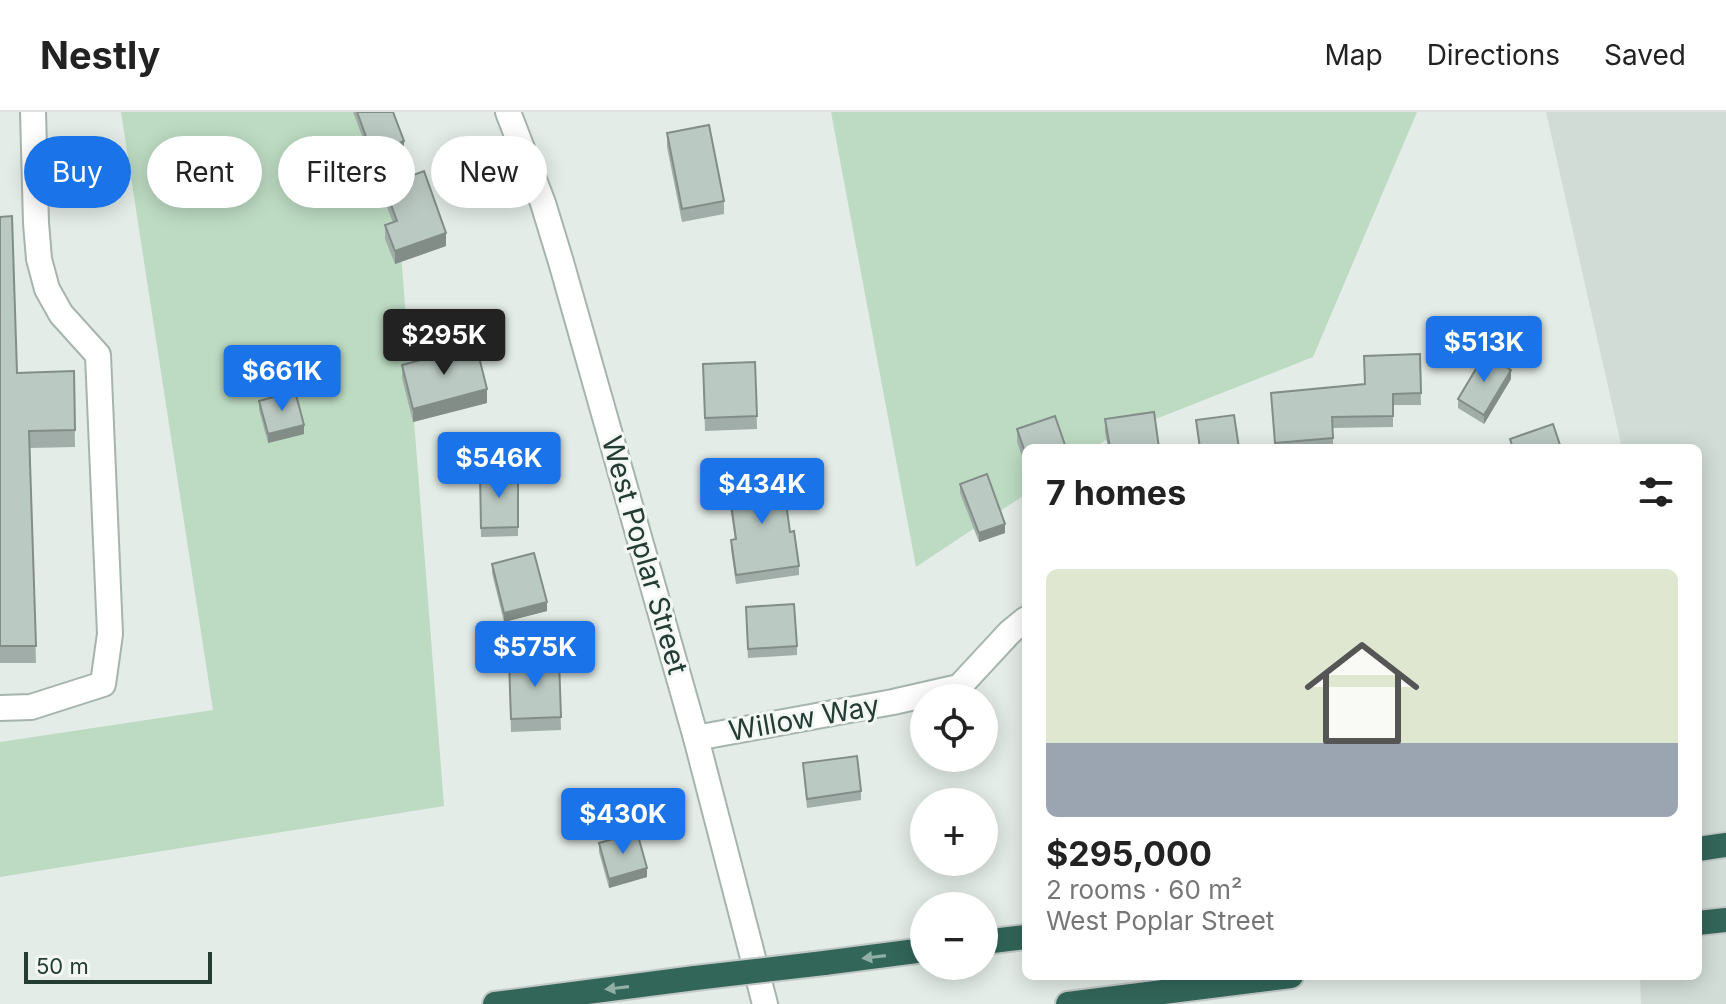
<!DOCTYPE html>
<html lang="en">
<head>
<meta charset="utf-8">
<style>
  :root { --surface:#fff; --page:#f6f6f6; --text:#222; --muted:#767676; --line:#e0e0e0; --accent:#1a73e8 }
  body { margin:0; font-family:Inter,sans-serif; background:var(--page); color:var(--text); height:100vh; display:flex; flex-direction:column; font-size:30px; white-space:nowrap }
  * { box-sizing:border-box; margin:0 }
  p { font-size:26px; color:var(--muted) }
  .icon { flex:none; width:44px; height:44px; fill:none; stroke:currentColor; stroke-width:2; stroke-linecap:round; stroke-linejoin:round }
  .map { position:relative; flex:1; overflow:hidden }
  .side { position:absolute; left:1022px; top:332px; width:680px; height:536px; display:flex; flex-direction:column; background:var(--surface); border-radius:12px; box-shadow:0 4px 20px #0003 }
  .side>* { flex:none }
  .guide { position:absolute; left:24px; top:24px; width:760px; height:72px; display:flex; gap:16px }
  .fabs { position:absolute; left:910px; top:572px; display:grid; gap:16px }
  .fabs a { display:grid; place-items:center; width:88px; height:88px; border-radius:50%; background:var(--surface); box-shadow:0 4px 20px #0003; font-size:40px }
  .scale { position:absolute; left:24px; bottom:20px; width:188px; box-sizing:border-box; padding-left:8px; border:4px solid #243c34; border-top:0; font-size:22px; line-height:28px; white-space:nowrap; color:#243c34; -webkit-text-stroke:6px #f3f8f5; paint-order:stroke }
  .price { position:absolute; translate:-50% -68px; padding:0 18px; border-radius:8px; background:var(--accent); color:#fff; font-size:26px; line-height:52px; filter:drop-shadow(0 2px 4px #0008) }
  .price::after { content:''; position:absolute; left:50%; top:48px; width:24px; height:18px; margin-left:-12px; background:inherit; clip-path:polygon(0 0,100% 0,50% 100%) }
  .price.selected { background:#222; color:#fff }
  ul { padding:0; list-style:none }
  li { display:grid; align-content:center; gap:16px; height:424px; padding:0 24px }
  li+li { border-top:2px solid var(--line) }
  li span { display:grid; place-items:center; height:248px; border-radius:12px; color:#555 }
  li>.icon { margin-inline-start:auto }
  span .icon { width:144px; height:144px; fill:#fffc; stroke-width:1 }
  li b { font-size:34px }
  h2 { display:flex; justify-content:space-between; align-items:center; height:96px; padding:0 24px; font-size:34px }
  .chip { padding:0 28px; border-radius:36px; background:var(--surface); box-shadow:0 4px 20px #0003; font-size:28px; line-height:72px }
  .chip.selected { background:var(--accent); color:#fff }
  header { display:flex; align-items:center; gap:48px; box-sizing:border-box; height:112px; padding:0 40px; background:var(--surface); border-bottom:2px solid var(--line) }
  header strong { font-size:38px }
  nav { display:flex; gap:44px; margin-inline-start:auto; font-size:28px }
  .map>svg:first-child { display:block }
  .built { fill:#d1dcd6 }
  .green { fill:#bddbc3 }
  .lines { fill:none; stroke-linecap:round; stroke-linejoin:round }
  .minor-casing { stroke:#a6b4ae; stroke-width:28 }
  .highway-casing { stroke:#c2c8c6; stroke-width:28 }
  .minor { stroke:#fff; stroke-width:24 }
  .highway { stroke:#326658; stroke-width:24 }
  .highway-bridge-casing { stroke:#c2c8c6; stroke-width:28; stroke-linecap:butt }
  .highway-bridge { stroke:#326658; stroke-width:24 }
  .wall { fill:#a1ada8 }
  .shaded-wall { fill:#838d88 }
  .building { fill:#bbc9c3; stroke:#838d88; stroke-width:2 }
  .oneway { fill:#92afa6 }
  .labels { text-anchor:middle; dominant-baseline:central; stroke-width:6; stroke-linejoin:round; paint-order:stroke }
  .street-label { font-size:28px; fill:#243c34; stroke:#f3f8f5 }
</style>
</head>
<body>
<header>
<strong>Nestly</strong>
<nav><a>Map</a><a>Directions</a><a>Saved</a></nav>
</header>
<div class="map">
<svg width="1726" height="892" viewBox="0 0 1726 892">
  <rect width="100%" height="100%" fill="#e3ece7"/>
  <!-- built -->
  <path class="built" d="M1546 0H1726V892H1641L1640 864H1698V336H1622Z"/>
  <!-- green -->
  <g class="green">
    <path d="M121 0H390L444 694 0 765V630L213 598Z"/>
    <path d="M831 0H1417L1313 245 1110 325 1094 336H1026V382L916 455Z"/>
  </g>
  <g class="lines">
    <defs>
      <g id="minor">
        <path d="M508 0 543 91 561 150 696 626 765 892"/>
        <path d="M0 596 31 595 103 572 110 522 98 243 61 202 47 177 39 147 36 111 33 0"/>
        <path d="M696 626 893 590 959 575 1010 520 1026 507"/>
      </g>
      <g id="highway">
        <path d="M1698 737 1726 733"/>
        <path d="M1698 811 1726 808"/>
        <path d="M984 830 1026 825"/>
        <path d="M824 851 924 838"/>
        <path d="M495 892 695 866"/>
        <path d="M1068 892 1291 864"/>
      </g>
    </defs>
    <!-- minor casing -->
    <use href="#minor" class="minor-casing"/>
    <!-- highway casing -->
    <use href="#highway" class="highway-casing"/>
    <!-- minor -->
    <use href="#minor" class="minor"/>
    <!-- highway -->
    <use href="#highway" class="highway"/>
    <defs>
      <path id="highway-bridge" d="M695 866 824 851"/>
    </defs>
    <!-- highway-bridge casing -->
    <use href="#highway-bridge" class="highway-bridge-casing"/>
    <!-- highway-bridge -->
    <use href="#highway-bridge" class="highway-bridge"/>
  </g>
  <!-- wall -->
  <g class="wall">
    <path d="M353 0H393L404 38 372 50Z"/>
    <path d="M667 21 724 89V102L682 110 667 35Z"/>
    <path d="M384 74 446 134 395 152 385 127V113L393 111 384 87Z"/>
    <path d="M0 105 17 261 74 259 75 335 30 336 36 551H0Z"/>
    <path d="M1420 242 1421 293H1393V315L1333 316V336H1275L1271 281 1364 272Z"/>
    <path d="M755 250 757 317 705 319 703 252Z"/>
    <path d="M402 253 487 291 413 310 402 266Z"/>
    <path d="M1511 267 1484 312 1458 296V287Z"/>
    <path d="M259 289 304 322 268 331 259 298Z"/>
    <path d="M1105 307 1159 336H1108L1105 320Z"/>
    <path d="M1017 317 1026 336V356L1017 330Z"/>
    <path d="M480 361H518V424L481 425Z"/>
    <path d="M728 371 790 420 799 454V463L736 472 731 437V428L735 427 728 380Z"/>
    <path d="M960 372 1005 421 979 430 960 381Z"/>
    <path d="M492 452 547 499 504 510 492 461Z"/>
    <path d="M746 504 797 534V543L748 546Z"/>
    <path d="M559 548 561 618 511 620 509 549Z"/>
    <path d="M803 651 861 679V688L807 696Z"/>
    <path d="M599 731 647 765 609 776 599 740Z"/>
  </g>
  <!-- shaded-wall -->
  <g class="shaded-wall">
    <path d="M404 29V38L372 50V41Z"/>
    <path d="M446 121V134L395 152V139Z"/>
    <path d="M1511 258V267L1484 312V303Z"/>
    <path d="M487 277V291L413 310V297Z"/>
    <path d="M304 313V322L268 331V322Z"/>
    <path d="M1005 412V421L979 430V421Z"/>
    <path d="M547 490V499L504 510V501Z"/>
    <path d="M647 756V765L609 776V767Z"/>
  </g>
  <!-- building -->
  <g class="building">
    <path d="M357 0H393L404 29 372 41Z"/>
    <path d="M709 13 724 89 682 97 667 21Z"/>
    <path d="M424 59 446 121 395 139 385 113 397 109 384 74Z"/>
    <path d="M12 104 17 261 74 259 75 318 29 319 36 534H0V105Z"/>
    <path d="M476 233 487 277 413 297 402 253Z"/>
    <path d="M1420 242 1421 281 1393 282V304L1332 305 1333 326 1275 331 1271 281 1365 272 1364 244Z"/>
    <path d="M1485 242 1511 258 1484 303 1458 287Z"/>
    <path d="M755 250 757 304 705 306 703 252Z"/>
    <path d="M295 279 304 313 268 322 259 289Z"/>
    <path d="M1154 300 1159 336H1110L1105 307Z"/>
    <path d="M1234 303 1239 336H1200L1196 308Z"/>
    <path d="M1055 304 1066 336H1026V343L1017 317Z"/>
    <path d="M1553 312 1561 336H1513L1510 327Z"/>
    <path d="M480 361H518V415L481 416Z"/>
    <path d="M782 362 790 420 794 419 799 454 736 463 731 428 736 427 728 371Z"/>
    <path d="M987 362 1005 412 979 421 960 372Z"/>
    <path d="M534 441 547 490 504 501 492 452Z"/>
    <path d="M794 492 797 534 748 537 746 495Z"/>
    <path d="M559 548 561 605 511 607 509 549Z"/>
    <path d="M857 644 861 679 807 687 803 651Z"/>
    <path d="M637 720 647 756 609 767 599 731Z"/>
  </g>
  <!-- one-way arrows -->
  <defs><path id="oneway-solid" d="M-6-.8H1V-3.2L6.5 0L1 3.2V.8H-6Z" transform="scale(2)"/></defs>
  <g class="oneway">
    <use href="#oneway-solid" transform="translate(874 845) rotate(173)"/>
    <use href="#oneway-solid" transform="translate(617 876) rotate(173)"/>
  </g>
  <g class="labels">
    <!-- street labels -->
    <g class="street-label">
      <text transform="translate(645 443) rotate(74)">West Poplar Street</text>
      <text transform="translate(804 606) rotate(-10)">Willow Way</text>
    </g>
  </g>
</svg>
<div class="fabs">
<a><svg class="icon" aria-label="locate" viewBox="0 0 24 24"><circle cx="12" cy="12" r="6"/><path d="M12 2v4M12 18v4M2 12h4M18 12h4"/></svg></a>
<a>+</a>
<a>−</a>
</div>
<div class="scale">50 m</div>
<b class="price selected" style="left:444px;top:265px">$295K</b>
<b class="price" style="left:1484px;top:272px">$513K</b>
<b class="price" style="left:282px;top:301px">$661K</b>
<b class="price" style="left:499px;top:388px">$546K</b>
<b class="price" style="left:762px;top:414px">$434K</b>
<b class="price" style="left:535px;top:577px">$575K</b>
<b class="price" style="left:623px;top:744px">$430K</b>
<div class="guide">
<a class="chip selected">Buy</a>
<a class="chip">Rent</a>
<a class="chip">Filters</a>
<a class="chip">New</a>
</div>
<section class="side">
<h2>7 homes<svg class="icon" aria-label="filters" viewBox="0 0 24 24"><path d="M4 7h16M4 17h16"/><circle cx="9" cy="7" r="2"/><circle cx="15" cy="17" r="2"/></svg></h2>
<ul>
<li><span style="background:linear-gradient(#dfe7d0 70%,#9aa5b1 0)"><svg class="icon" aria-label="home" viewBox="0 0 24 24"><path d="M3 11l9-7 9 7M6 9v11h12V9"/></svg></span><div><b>$295,000</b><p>2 rooms · 60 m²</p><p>West Poplar Street</p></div></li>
</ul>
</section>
</div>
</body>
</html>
